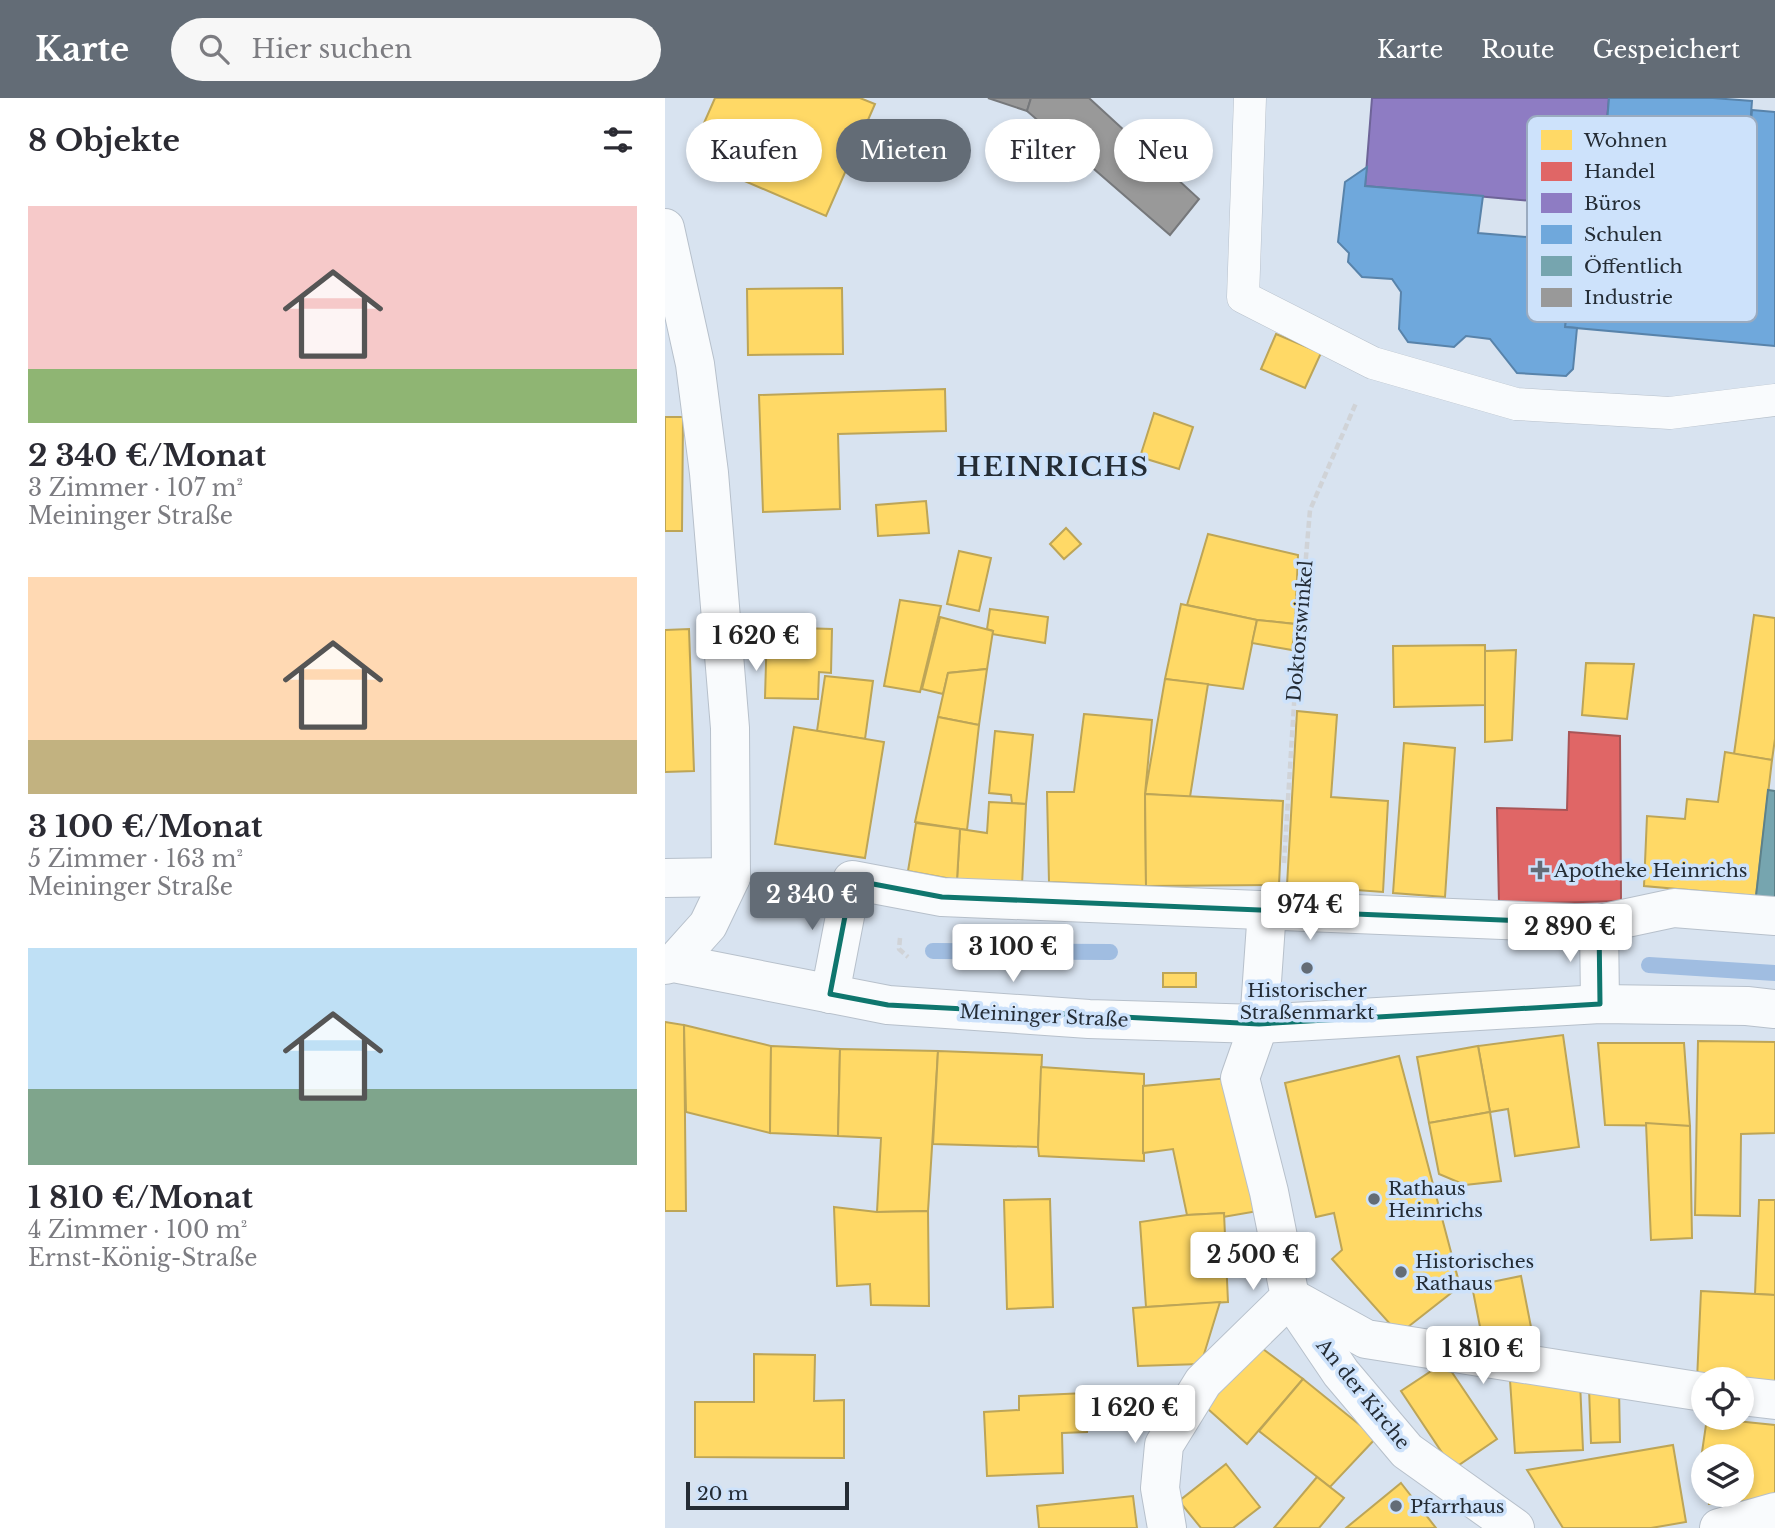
<!DOCTYPE html>
<html lang="de">
<head>
<meta charset="utf-8">
<style>
  :root { --surface:#fff; --page:#f7f7f7; --text:#2b2b33; --muted:#7c7c81; --accent:#636c76 }
  body { margin:0; font-family:"Libre Baskerville",serif; background:var(--page); color:var(--text); height:100vh; display:flex; flex-direction:column; font-size:26px; white-space:nowrap }
  * { box-sizing:border-box; margin:0 }
  p { font-size:23px; color:var(--muted) }
  .icon { flex:none; width:38px; height:38px; fill:none; stroke:currentColor; stroke-width:2; stroke-linecap:round; stroke-linejoin:round }
  .map { position:relative; flex:1; overflow:hidden }
  .sheet { display:flex; flex-direction:column; background:var(--surface); width:665px }
  .sheet>* { flex:none }
  .top-card { position:absolute; left:21px; top:21px; width:665px; height:63px; display:flex; gap:14px }
  .fabs { position:absolute; left:1026px; top:1269px; display:grid; gap:14px }
  .fabs a { display:grid; place-items:center; width:63px; height:63px; border-radius:50%; background:var(--surface); box-shadow:0 4px 10px #0003; font-size:35px }
  .scale { position:absolute; left:21px; bottom:18px; width:163px; box-sizing:border-box; padding-left:7px; border:4px solid #242c35; border-top:0; font-size:19px; line-height:24px; white-space:nowrap; color:#242c35; -webkit-text-stroke:5px #cde2fb; paint-order:stroke }
  .price { position:absolute; translate:-50% -60px; padding:0 16px; border-radius:7px; background:#fff; color:#222; font-size:23px; line-height:46px; filter:drop-shadow(0 2px 4px #0008) }
  .price::after { content:''; position:absolute; left:50%; top:42px; width:21px; height:16px; margin-left:-10px; background:inherit; clip-path:polygon(0 0,100% 0,50% 100%) }
  .price.current { background:var(--accent); color:#fff }
  ul { padding:0; list-style:none }
  li { display:grid; align-content:center; gap:14px; height:371px; padding:0 28px }
  li span { display:grid; place-items:center; height:217px; border-radius:0px; color:#555 }
  li>.icon { margin-inline-start:auto }
  span .icon { width:126px; height:126px; fill:#fffc; stroke-width:1 }
  li b { font-size:30px }
  h2 { display:flex; justify-content:space-between; align-items:center; height:84px; padding:0 28px; font-size:30px }
  .chip { padding:0 24px; border-radius:32px; background:var(--surface); box-shadow:0 4px 10px #0003; font-size:24px; line-height:63px }
  .chip.current { background:var(--accent); color:#fff }
  header { display:flex; align-items:center; gap:42px; box-sizing:border-box; height:98px; padding:0 35px; background:var(--accent); color:#fff }
  header strong { font-size:33px }
  nav { display:flex; gap:38px; margin-inline-start:auto; font-size:24px }
  .search { width:490px; height:63px; background:var(--page); display:flex; align-items:center; gap:18px; box-sizing:border-box; padding:0 24px; border-radius:38px; color:var(--muted); font-size:26px }
  main { display:flex; flex:1; min-height:0 }
  .map>svg:first-child { display:block }
  .homes { fill:#ffd966; stroke:#bda557; stroke-width:2 }
  .shops { fill:#e06666; stroke:#a85557; stroke-width:2 }
  .offices { fill:#8e7cc3; stroke:#6e6498; stroke-width:2 }
  .schools { fill:#6fa8dc; stroke:#5883aa; stroke-width:2 }
  .public { fill:#76a5af; stroke:#5d818a; stroke-width:2 }
  .industry { fill:#999; stroke:#76787b; stroke-width:2 }
  .lines { fill:none; stroke-linecap:round; stroke-linejoin:round }
  .stream { stroke:#a0bde1; stroke-width:16 }
  .lane-casing { stroke:#b7c0cb; stroke-width:33 }
  .street-casing { stroke:#b7c0cb; stroke-width:40 }
  .path { stroke:#d0d3d7; stroke-width:4.5; stroke-dasharray:7 3.5; stroke-linecap:butt }
  .lane { stroke:#f9fbfd; stroke-width:32 }
  .street { stroke:#f9fbfd; stroke-width:38 }
  .marked { fill:none; stroke:#0f766e; stroke-width:5; stroke-linejoin:round }
  .poi-dot { fill:#636c76; stroke:#cde2fb; stroke-width:2.5 }
  .labels { text-anchor:middle; dominant-baseline:central; stroke-width:7; stroke-linejoin:round; paint-order:stroke }
  .street-label { font-size:19px; fill:#242c35; stroke:#cde2fb }
  .poi-label { font-size:19px; fill:#242c35; stroke:#cde2fb; text-anchor:start }
  .district-label { font-size:26px; font-weight:bold; letter-spacing:2px; fill:#242c35; stroke:#cde2fb }
  .key { fill:#cde2fb; stroke:#9aabc0; stroke-width:2 }
  .key-label { font-size:19px; fill:#242c35 }
</style>
</head>
<body>
<header>
<strong>Karte</strong>
<div class="search"><svg class="icon" aria-label="search" viewBox="0 0 24 24"><circle cx="10" cy="10" r="6"/><path d="M15 15l6 6"/></svg>Hier suchen</div>
<nav><a>Karte</a><a>Route</a><a>Gespeichert</a></nav>
</header>
<main>
<section class="sheet">
<h2>8 Objekte<svg class="icon" aria-label="filters" viewBox="0 0 24 24"><path d="M4 7h16M4 17h16"/><circle cx="9" cy="7" r="2"/><circle cx="15" cy="17" r="2"/></svg></h2>
<ul>
<li><span style="background:linear-gradient(#f6c9c9 75%,#8fb573 0)"><svg class="icon" aria-label="home" viewBox="0 0 24 24"><path d="M3 11l9-7 9 7M6 9v11h12V9"/></svg></span><div><b>2 340 €/Monat</b><p>3 Zimmer · 107 m²</p><p>Meininger Straße</p></div></li>
<li><span style="background:linear-gradient(#ffd9b3 75%,#c2b280 0)"><svg class="icon" aria-label="home" viewBox="0 0 24 24"><path d="M3 11l9-7 9 7M6 9v11h12V9"/></svg></span><div><b>3 100 €/Monat</b><p>5 Zimmer · 163 m²</p><p>Meininger Straße</p></div></li>
<li><span style="background:linear-gradient(#bfe0f5 65%,#7fa58c 0)"><svg class="icon" aria-label="home" viewBox="0 0 24 24"><path d="M3 11l9-7 9 7M6 9v11h12V9"/></svg></span><div><b>1 810 €/Monat</b><p>4 Zimmer · 100 m²</p><p>Ernst-König-Straße</p></div></li>
</ul>
</section>
<div class="map">
<svg width="1110" height="1430" viewBox="0 0 1110 1430">
  <rect width="100%" height="100%" fill="#d8e3f0"/>
  <!-- homes -->
  <g class="homes">
    <path d="M50 0H195L210 6 161 118 24 59Z"/>
    <path d="M177 190 178 256 83 257 82 191Z"/>
    <path d="M611 236 656 255 640 290 596 271Z"/>
    <path d="M280 291 281 333 173 336 175 411 98 414 94 297Z"/>
    <path d="M489 315 528 329 514 371 475 359Z"/>
    <path d="M0 319H18L17 433H0Z"/>
    <path d="M261 403 264 435 213 438 211 407Z"/>
    <path d="M401 430 416 446 399 461 385 446Z"/>
    <path d="M543 436 633 457 630 526 592 522 522 507Z"/>
    <path d="M294 453 326 460 314 513 282 506Z"/>
    <path d="M235 502 276 508 255 594 219 588Z"/>
    <path d="M516 506 592 522 578 591 500 581Z"/>
    <path d="M325 511 383 519 380 545 327 536 328 533 322 531Z"/>
    <path d="M1089 517 1110 520V641L1107 662 1069 656Z"/>
    <path d="M275 519 328 533 322 571 283 575 278 596 257 591Z"/>
    <path d="M592 522 630 526 627 552 587 545Z"/>
    <path d="M102 529 167 531 166 575 154 574 153 601 100 600Z"/>
    <path d="M24 531 29 673 0 674V532Z"/>
    <path d="M820 547 821 607 729 609 728 548Z"/>
    <path d="M851 552 847 642 820 644V553Z"/>
    <path d="M921 565 969 566 962 621 917 617Z"/>
    <path d="M322 571 314 627 273 619 283 575Z"/>
    <path d="M160 578 208 583 200 641 152 633Z"/>
    <path d="M500 581 543 586 525 699 480 696Z"/>
    <path d="M632 613 672 617 666 699 723 703 718 794 622 787Z"/>
    <path d="M419 616 487 622 480 696 481 788 384 784 382 694H409Z"/>
    <path d="M273 619 314 627 302 732 250 724Z"/>
    <path d="M129 629 219 644 200 760 110 746Z"/>
    <path d="M330 633 368 637 361 706 347 705 346 697 324 695Z"/>
    <path d="M739 645 790 650 780 799 728 795Z"/>
    <path d="M1060 654 1107 662 1091 798 979 788 982 718 1020 721 1022 701 1053 704Z"/>
    <path d="M480 696 618 703 614 787 481 788Z"/>
    <path d="M324 704 361 706 357 787 292 782 295 731 322 735Z"/>
    <path d="M251 725 295 731 292 782 243 773Z"/>
    <rect x="498" y="875" width="33" height="14"/>
    <path d="M0 924 19 927 21 1113H0Z"/>
    <path d="M19 927 106 948 105 1035 21 1014Z"/>
    <path d="M898 937 914 1049 850 1058 843 1011 825 1014 813 948Z"/>
    <path d="M1033 943 1110 944V1035L1076 1036 1075 1118 1030 1117Z"/>
    <path d="M933 945H1019L1025 1028 940 1027Z"/>
    <path d="M106 948 175 951 173 1038 105 1035Z"/>
    <path d="M813 948 825 1014 764 1025 752 959Z"/>
    <path d="M175 951 273 953 263 1113 212 1114 216 1040 173 1038Z"/>
    <path d="M273 953 377 957 373 1049 268 1046Z"/>
    <path d="M734 958 795 1188 734 1236 667 1161 677 1152 669 1115 651 1119 620 985Z"/>
    <path d="M376 969 479 976V1063L374 1058 373 1049Z"/>
    <path d="M564 980 593 1113 558 1119 559 1115 522 1117 508 1051 478 1055V988Z"/>
    <path d="M825 1014 836 1083 800 1087 774 1076 764 1025Z"/>
    <path d="M981 1025 1025 1028 1027 1140 986 1142Z"/>
    <path d="M385 1101 388 1209 342 1211 339 1102Z"/>
    <path d="M1094 1102H1110V1197L1090 1196Z"/>
    <path d="M169 1109 212 1114 263 1113 264 1208 206 1207 205 1186 172 1188Z"/>
    <path d="M559 1115 563 1204 481 1209 475 1124 522 1117Z"/>
    <path d="M856 1178 866 1229 817 1239 807 1188Z"/>
    <path d="M1036 1193 1110 1197V1286L1076 1281 1032 1282Z"/>
    <path d="M555 1204 536 1266 473 1268 468 1210Z"/>
    <path d="M590 1245 638 1281 582 1346 534 1303Z"/>
    <path d="M89 1256 150 1257 149 1303 179 1302V1360L30 1359V1304H89Z"/>
    <path d="M780 1264 832 1341 788 1371 736 1293Z"/>
    <path d="M638 1281 711 1340 665 1389 594 1333Z"/>
    <path d="M845 1282 915 1284 918 1352 850 1355Z"/>
    <path d="M924 1290H954L955 1344 926 1345Z"/>
    <path d="M421 1295 422 1334 397 1335 398 1375 322 1378 319 1314 354 1312V1298Z"/>
    <path d="M1042 1320 1110 1327V1401L1044 1406 1045 1396H1076V1358H1049L1037 1354Z"/>
    <path d="M1008 1347 1021 1424 986 1430H898L862 1372Z"/>
    <path d="M561 1366 595 1409 568 1430H536L514 1403Z"/>
    <path d="M652 1379 679 1400 654 1430H609Z"/>
    <path d="M736 1385 771 1430H681Z"/>
    <path d="M468 1398 472 1430H374L372 1408Z"/>
  </g>
  <!-- shops -->
  <path class="shops" d="M904 634 955 638 956 803 834 806 832 710 902 712Z"/>
  <!-- offices -->
  <path class="offices" d="M707 0H944L934 109 700 88Z"/>
  <!-- schools -->
  <g class="schools">
    <path d="M944 0H1048L1087 3 1080 94 1042 90 1041 103 936 97Z"/>
    <path d="M1087 12 1110 14V248L900 229 909 133 1076 148 1038 144 1042 90 1080 94Z"/>
    <path d="M702 69 700 88 818 98 813 135 886 141 887 150 907 152 900 229 912 230 908 271 901 278 852 275 825 241 801 238 789 249 743 244 734 231 736 194 727 181 697 179 683 164 684 155 673 144 680 84Z"/>
  </g>
  <!-- public -->
  <path class="public" d="M1103 692 1110 693V800L1091 798Z"/>
  <!-- industry -->
  <g class="industry">
    <path d="M323 0H366L362 13Z"/>
    <path d="M366 0H424L534 101 505 137 362 13Z"/>
  </g>
  <g class="lines">
    <!-- stream -->
    <g class="stream">
      <path d="M268 853 445 854"/>
      <path d="M984 867 1110 875"/>
    </g>
    <defs>
      <path id="lane" d="M585 0 578 199 708 265 851 306 1005 315 1110 302"/>
      <g id="street">
        <path d="M0 130 30 266 44 375 65 630 66 779 43 827 9 865"/>
        <path d="M0 780 66 779"/>
        <path d="M934 826 935 906"/>
        <path d="M0 867 9 865 223 907 424 921 594 926 935 906 1082 908 1110 911"/>
        <path d="M165 896 187 782 277 799 934 826 1009 810 1110 818"/>
        <path d="M625 1199 701 1241 1038 1294"/>
        <path d="M628 1204 676 1275 742 1353 850 1430"/>
        <path d="M1076 1298 1110 1302"/>
        <path d="M502 1430 495 1390 499 1347 538 1284 625 1199 604 1094 575 980 594 926 602 812"/>
        <path d="M1054 1430 1110 1414"/>
      </g>
    </defs>
    <!-- lane casing -->
    <use href="#lane" class="lane-casing"/>
    <!-- street casing -->
    <use href="#street" class="street-casing"/>
    <!-- path -->
    <g class="path">
      <path d="M619 765 631 575 645 412 691 305"/>
      <path d="M235 840 234 851 243 859"/>
    </g>
    <!-- lane -->
    <use href="#lane" class="lane"/>
    <!-- street -->
    <use href="#street" class="street"/>
  </g>
  <!-- marked area -->
  <path class="marked" d="M187 782 277 799 934 826 935 906 594 926 223 907 165 896Z"/>
  <!-- markers -->
  <g class="poi-dot">
    <path d="M871.5 761.5h7v7h7v7h-7v7h-7v-7h-7v-7h7z"/>
    <circle cx="642" cy="870" r="7"/>
    <circle cx="709" cy="1101" r="7"/>
    <circle cx="736" cy="1174" r="7"/>
    <circle cx="731" cy="1408" r="7"/>
  </g>
  <g class="labels">
    <!-- street labels -->
    <g class="street-label">
      <text transform="translate(635 533) rotate(-85)">Doktorswinkel</text>
      <text transform="translate(379 918) rotate(3)">Meininger Straße</text>
      <text transform="translate(698 1296) rotate(51)">An der Kirche</text>
    </g>
    <!-- poi labels -->
    <g class="poi-label">
      <text x="889" y="772">Apotheke Heinrichs</text>
      <text x="642" y="892" text-anchor="middle">Historischer<tspan x="642" dy="22">Straßenmarkt</tspan></text>
      <text x="723" y="1090">Rathaus<tspan x="723" dy="22">Heinrichs</tspan></text>
      <text x="750" y="1163">Historisches<tspan x="750" dy="22">Rathaus</tspan></text>
      <text x="745" y="1408">Pfarrhaus</text>
    </g>
    <!-- district labels -->
    <g class="district-label">
      <text x="388" y="369">HEINRICHS</text>
    </g>
  </g>
  <!-- legend -->
  <rect x="862" y="18" width="230" height="206" rx="10" class="key"/>
  <rect x="876" y="32" width="31" height="20" fill="#ffd966"/>
  <rect x="876" y="64" width="31" height="19" fill="#e06666"/>
  <rect x="876" y="95" width="31" height="20" fill="#8e7cc3"/>
  <rect x="876" y="127" width="31" height="19" fill="#6fa8dc"/>
  <rect x="876" y="158" width="31" height="20" fill="#76a5af"/>
  <rect x="876" y="190" width="31" height="19" fill="#999"/>
  <g class="key-label">
    <text x="919" y="49">Wohnen</text>
    <text x="919" y="80">Handel</text>
    <text x="919" y="112">Büros</text>
    <text x="919" y="143">Schulen</text>
    <text x="919" y="175">Öffentlich</text>
    <text x="919" y="206">Industrie</text>
  </g>
</svg>
<div class="fabs">
<a><svg class="icon" aria-label="locate" viewBox="0 0 24 24"><circle cx="12" cy="12" r="6"/><path d="M12 2v4M12 18v4M2 12h4M18 12h4"/></svg></a>
<a><svg class="icon" aria-label="layers" viewBox="0 0 24 24"><path d="M12 4l9 5-9 5-9-5zM3 14l9 5 9-5"/></svg></a>
</div>
<div class="scale">20 m</div>
<b class="price" style="left:91px;top:575px">1 620 €</b>
<b class="price current" style="left:147px;top:834px">2 340 €</b>
<b class="price" style="left:645px;top:844px">974 €</b>
<b class="price" style="left:905px;top:866px">2 890 €</b>
<b class="price" style="left:348px;top:886px">3 100 €</b>
<b class="price" style="left:588px;top:1194px">2 500 €</b>
<b class="price" style="left:818px;top:1288px">1 810 €</b>
<b class="price" style="left:470px;top:1347px">1 620 €</b>
<div class="top-card">
<a class="chip">Kaufen</a>
<a class="chip current">Mieten</a>
<a class="chip">Filter</a>
<a class="chip">Neu</a>
</div>
</div>
</main>
</body>
</html>
